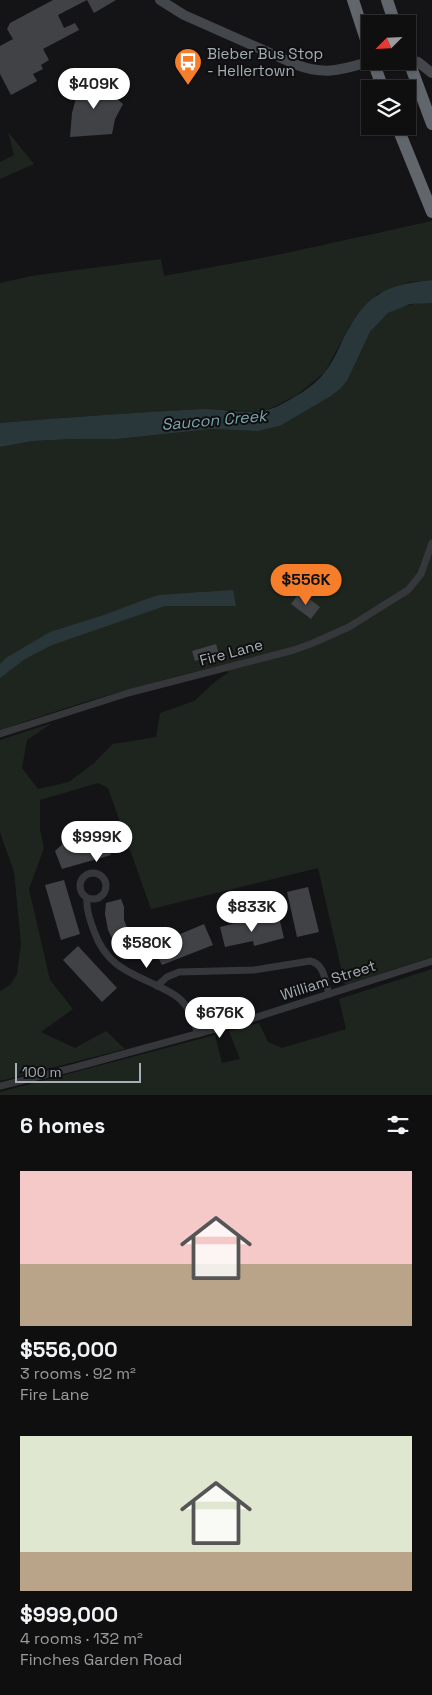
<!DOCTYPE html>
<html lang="en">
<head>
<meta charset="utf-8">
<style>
  :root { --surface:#0f0f10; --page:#1d1d1e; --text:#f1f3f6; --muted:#9b9c9f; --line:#2f2f30; --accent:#f67e2b }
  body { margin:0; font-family:"Space Grotesk",sans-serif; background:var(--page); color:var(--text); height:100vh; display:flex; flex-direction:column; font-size:19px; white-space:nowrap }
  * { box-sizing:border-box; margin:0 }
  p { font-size:16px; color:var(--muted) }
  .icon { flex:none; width:28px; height:28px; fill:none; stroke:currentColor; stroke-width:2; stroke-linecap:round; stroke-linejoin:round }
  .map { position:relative; height:1095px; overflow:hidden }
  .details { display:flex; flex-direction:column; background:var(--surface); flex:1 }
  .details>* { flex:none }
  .needle { width:32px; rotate:246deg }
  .tools { position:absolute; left:361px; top:15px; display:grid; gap:10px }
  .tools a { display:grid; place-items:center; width:55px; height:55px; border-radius:0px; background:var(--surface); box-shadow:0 1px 4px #0004,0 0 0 1px var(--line); font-size:25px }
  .scale { position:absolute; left:15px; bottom:12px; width:126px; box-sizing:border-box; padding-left:5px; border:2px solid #a5afb6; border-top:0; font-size:14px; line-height:18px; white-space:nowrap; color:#a5afb6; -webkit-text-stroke:4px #0f0f10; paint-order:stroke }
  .price { position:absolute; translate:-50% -42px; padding:0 11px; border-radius:18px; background:#fff; color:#222; font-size:16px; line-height:32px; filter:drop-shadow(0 1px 2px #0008) }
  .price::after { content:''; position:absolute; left:50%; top:30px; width:15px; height:11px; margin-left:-8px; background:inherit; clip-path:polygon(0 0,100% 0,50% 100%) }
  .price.on { background:var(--accent); color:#111 }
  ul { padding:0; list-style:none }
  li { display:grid; align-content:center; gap:10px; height:265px; padding:0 20px }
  li span { display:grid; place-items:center; height:155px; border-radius:0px; color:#555 }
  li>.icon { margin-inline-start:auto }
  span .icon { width:90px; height:90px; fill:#fffc; stroke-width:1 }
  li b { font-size:21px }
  h2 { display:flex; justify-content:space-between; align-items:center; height:60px; padding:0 20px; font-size:21px }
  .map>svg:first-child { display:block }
  .green { fill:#1e251e }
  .water { fill:#2a373a }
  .building { fill:#404246 }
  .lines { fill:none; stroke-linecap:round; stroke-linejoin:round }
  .street { stroke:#35373b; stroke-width:7 }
  .secondary { stroke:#43474b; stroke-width:10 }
  .highway { stroke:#60666c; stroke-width:12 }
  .labels { text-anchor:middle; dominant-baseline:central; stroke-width:4; stroke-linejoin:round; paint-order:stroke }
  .poi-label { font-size:15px; fill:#a5afb6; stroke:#0f0f10; text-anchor:start }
  .street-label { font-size:15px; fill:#a5afb6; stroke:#0f0f10 }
  .water-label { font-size:16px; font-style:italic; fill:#7ba7b2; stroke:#0f0f10 }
</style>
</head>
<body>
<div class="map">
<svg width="432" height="1095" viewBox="0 0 432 1095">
  <rect width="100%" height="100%" fill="#141416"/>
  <!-- green -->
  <g class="green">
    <path d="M8 132 34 164 0 179V162L14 155Z"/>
    <path d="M432 221V280L410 282 377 294 350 325 325 372 297 395 269 409 261 411H244L203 409 57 418 0 423V283L31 276 161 259 164 276 277 255Z"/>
    <path d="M418 303H432V957L345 985 318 868 151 909 108 788 98 783 40 800V829L44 848 29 889 50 980 73 1009 41 1032 75 1048 106 1031 125 1049 0 1081V991L10 985 17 974 21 943 14 872 0 832V740L52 723 27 740 22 768 38 789 69 782 94 763 113 744 156 737 160 713 194 701 216 681 228 673 226 664C150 683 73 703 0 731V447L33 441 73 439H117L211 429 258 431 280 426 331 396 341 388 347 381 370 332 388 313 401 307Z"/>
    <path d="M432 969V1095H0V1092L215 1035 222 1063 240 1059 229 1031 259 1023 268 1042 282 1048 346 1029 339 999Z"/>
  </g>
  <!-- water -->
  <g class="water">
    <path d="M432 280V303L410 304 388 313 370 332 347 381 341 388 331 396 280 426 258 431 211 429 117 439H73L33 441 0 447V423C67 417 134 413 201 409 225 408 252 417 276 407 292 399 314 387 325 372 333 362 338 350 343 339 366 295 383 285 432 280Z"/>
    <path d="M233 590 236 606H165L52 645 25 659 0 678V664L6 658 50 632 104 615 141 601 159 595Z"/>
  </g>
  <!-- building -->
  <g class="building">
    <path d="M53 0H116L94 13 87 0 58 15 64 28 75 23 79 30 43 49 49 60 41 65 43 69 33 74 37 81 11 95 0 74V46L13 39 7 29 10 23Z"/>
    <path d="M90 75 123 104 115 119 112 134 70 137 72 113 76 98 82 83Z"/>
    <path d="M300 592 320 607 311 619 291 604Z"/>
    <path d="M216 644 219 654 195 661 192 651Z"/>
    <path d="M89 834H104L111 855 62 869 55 851 67 840Z"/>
    <path d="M64 880 80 934 61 940 45 885Z"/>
    <path d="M308 887 319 932 297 937 287 892Z"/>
    <path d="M121 899 124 907V920L133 942 117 948 108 930 105 914 106 903Z"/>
    <path d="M279 917 284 938 254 946 253 941 225 947 220 927 248 920V925Z"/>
    <path d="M204 924 213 945 162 965 152 946Z"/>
    <path d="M78 946 117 988 102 1002 63 960Z"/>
  </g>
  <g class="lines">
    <!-- street -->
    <g class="street">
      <path d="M0 734 128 693 294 650 313 643 349 627 408 590 421 574 432 543"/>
      <circle cx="93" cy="886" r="13"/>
      <path d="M87 898C86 909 90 920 94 931 106 965 128 972 158 986 166 990 175 994 181 1000 190 1009 194 1022 198 1034"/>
      <path d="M157 986 167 977 179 972 254 970 310 961C325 964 325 982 329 994"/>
      <path d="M0 1086 76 1067 251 1019 432 961"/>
    </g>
    <!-- secondary -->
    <g class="secondary">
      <path d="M160 0 184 15 297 65C327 76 343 69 372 61"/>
      <path d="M408 59 418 62 432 73"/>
    </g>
    <!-- highway -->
    <g class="highway">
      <path d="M353 0 370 52"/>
      <path d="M387 0 395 24"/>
      <path d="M408 59 432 124"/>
      <path d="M373 61 383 89"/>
      <path d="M397 126 432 212"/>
    </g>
  </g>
  <!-- icons -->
  <defs>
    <symbol id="bus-pin" viewBox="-11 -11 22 30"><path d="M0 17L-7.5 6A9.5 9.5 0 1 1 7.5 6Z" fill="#f67e2b" stroke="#0f0f10"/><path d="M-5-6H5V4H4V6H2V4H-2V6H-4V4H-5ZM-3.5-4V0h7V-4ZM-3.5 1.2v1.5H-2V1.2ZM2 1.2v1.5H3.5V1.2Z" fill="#fff"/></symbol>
  </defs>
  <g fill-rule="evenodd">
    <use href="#bus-pin" x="172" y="46" width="32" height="43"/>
  </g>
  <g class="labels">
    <!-- poi labels -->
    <g class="poi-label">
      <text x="207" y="53">Bieber Bus Stop<tspan x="207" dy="17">- Hellertown</tspan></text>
    </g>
    <!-- street labels -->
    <g class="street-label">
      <text transform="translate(231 652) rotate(-15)">Fire Lane</text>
      <text transform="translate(328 980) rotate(-18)">William Street</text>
    </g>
    <!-- water labels -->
    <g class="water-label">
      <text transform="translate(214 420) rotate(-5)">Saucon Creek</text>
    </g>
  </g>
</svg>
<div class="tools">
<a><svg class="needle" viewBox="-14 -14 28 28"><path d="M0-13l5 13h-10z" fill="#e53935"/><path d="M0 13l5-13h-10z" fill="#9b9c9f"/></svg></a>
<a><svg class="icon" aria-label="layers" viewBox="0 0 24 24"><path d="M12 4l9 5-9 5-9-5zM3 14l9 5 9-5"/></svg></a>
</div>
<div class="scale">100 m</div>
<b class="price" style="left:94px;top:110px">$409K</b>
<b class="price on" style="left:306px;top:606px">$556K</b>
<b class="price" style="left:97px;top:863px">$999K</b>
<b class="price" style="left:252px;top:933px">$833K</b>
<b class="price" style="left:147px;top:969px">$580K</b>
<b class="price" style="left:220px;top:1039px">$676K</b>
</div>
<section class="details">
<h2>6 homes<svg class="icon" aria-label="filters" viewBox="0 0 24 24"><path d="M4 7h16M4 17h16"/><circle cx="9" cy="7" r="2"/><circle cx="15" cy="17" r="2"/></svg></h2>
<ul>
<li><span style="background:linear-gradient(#f6c9c9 60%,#b9a48a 0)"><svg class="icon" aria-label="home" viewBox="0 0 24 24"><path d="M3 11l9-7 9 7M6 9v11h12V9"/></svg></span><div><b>$556,000</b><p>3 rooms · 92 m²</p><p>Fire Lane</p></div></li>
<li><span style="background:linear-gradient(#dfe7d0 75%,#b9a48a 0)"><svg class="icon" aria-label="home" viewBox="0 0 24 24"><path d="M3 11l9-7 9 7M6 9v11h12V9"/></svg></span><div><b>$999,000</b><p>4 rooms · 132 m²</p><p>Finches Garden Road</p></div></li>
</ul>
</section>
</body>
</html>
